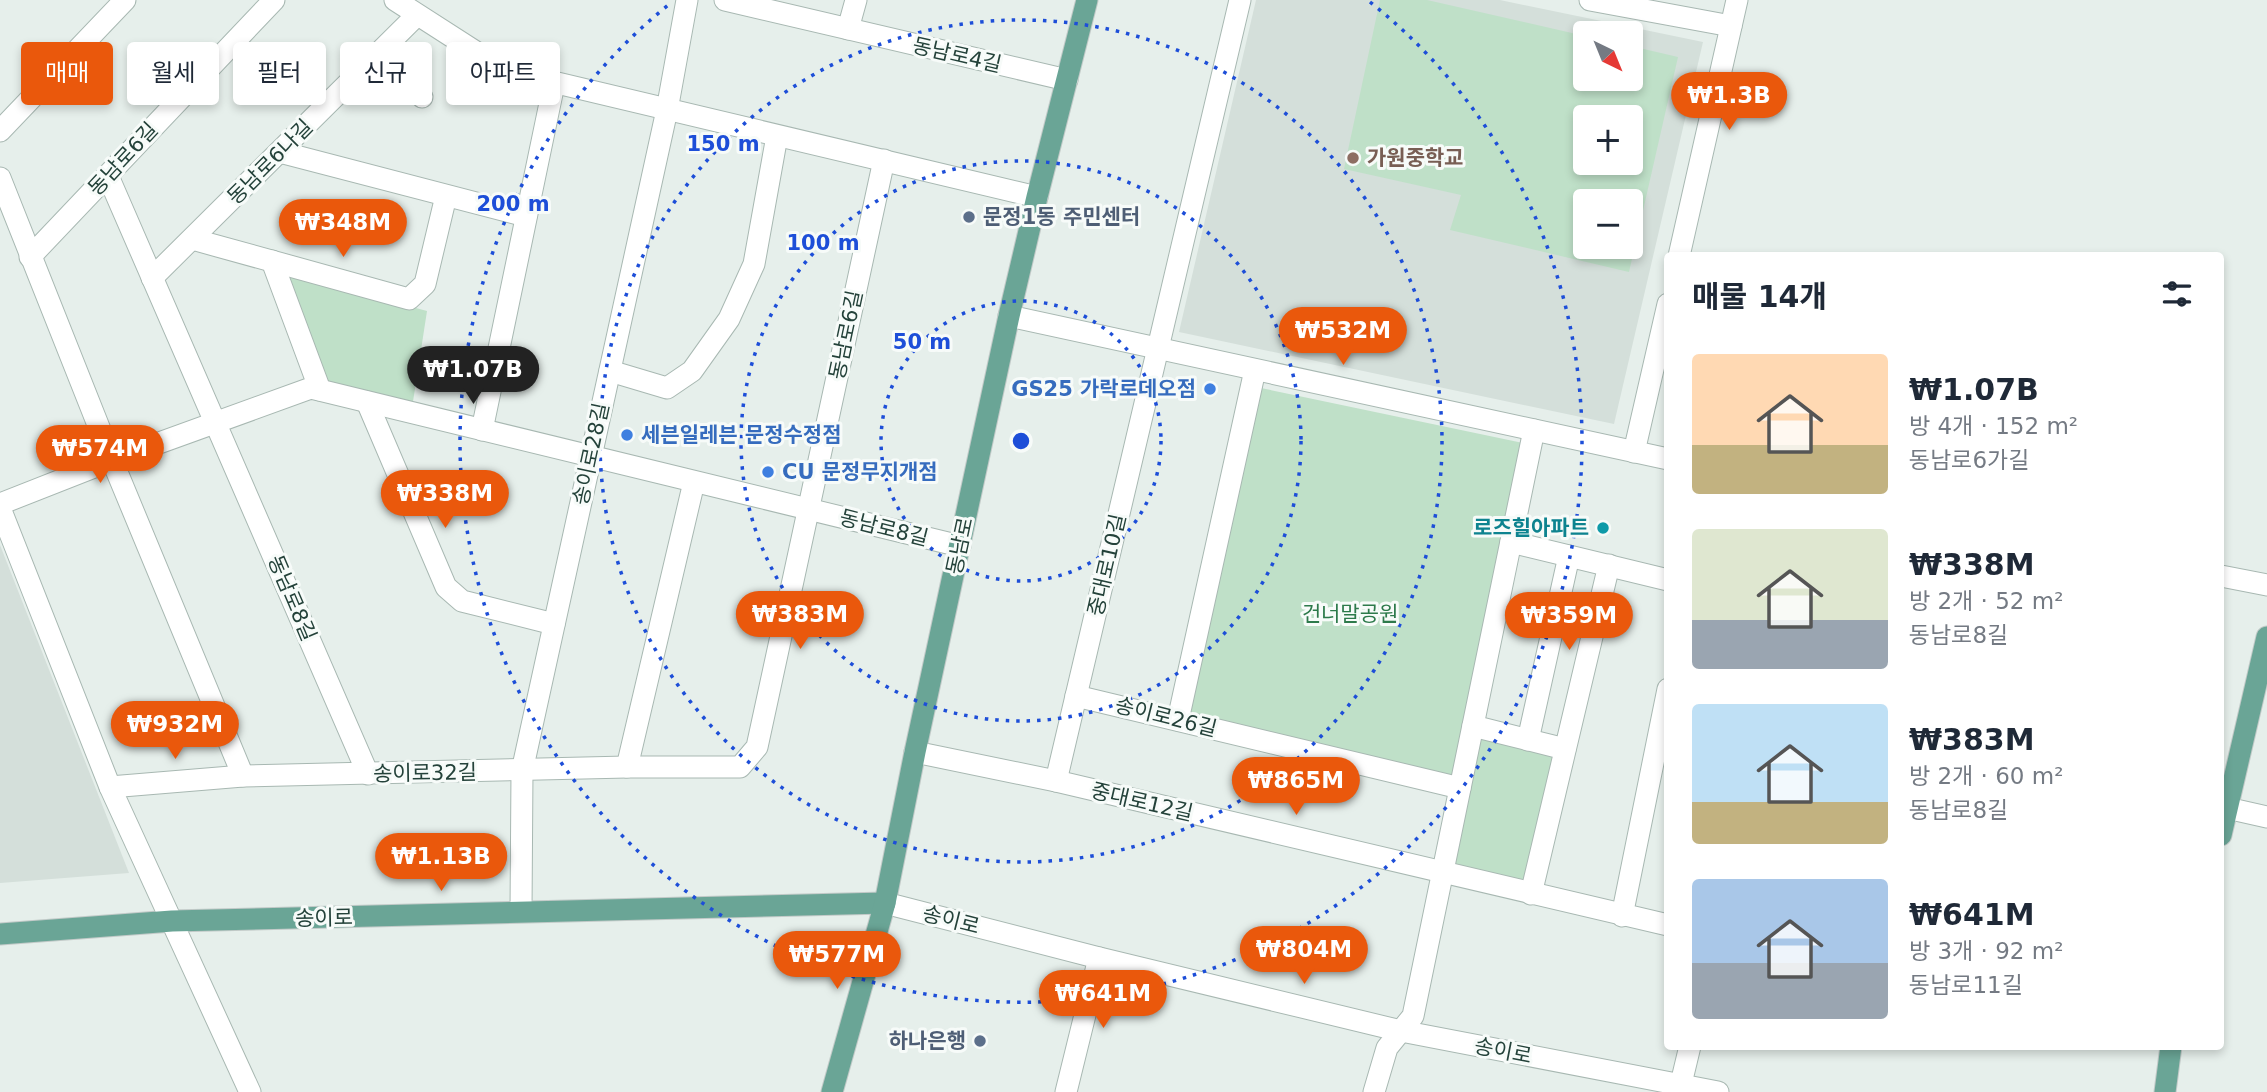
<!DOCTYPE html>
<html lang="ko">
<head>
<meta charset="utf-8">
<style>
  :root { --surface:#fff; --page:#f6f6f7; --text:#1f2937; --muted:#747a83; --accent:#ea580c }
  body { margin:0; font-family:"DejaVu Sans","Noto Sans KR",sans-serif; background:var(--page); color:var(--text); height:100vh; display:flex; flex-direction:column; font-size:26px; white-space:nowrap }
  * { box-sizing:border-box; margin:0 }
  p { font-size:23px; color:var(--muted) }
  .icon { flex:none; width:38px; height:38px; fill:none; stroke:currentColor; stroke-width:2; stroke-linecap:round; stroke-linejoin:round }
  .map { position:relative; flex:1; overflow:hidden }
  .panel { position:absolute; left:1664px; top:252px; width:560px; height:798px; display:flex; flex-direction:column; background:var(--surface); border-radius:7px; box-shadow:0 4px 10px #0003 }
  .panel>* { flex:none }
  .hud { position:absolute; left:21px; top:42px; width:665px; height:63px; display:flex; gap:14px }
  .needle { width:46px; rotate:137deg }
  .buttons { position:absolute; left:1573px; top:21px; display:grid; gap:14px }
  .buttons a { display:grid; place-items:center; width:70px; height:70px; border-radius:7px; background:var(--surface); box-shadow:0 4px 10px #0003; font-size:35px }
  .price { position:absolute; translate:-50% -60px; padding:0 16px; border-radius:24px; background:var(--accent); color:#fff; font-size:23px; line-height:46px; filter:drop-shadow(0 2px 4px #0008) }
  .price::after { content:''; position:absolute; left:50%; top:42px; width:21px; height:16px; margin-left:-10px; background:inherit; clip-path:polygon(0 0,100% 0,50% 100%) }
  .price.selected { background:#222; color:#fff }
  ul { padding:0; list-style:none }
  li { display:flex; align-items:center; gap:21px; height:175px; padding:0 28px }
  li span { display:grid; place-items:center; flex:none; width:196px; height:140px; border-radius:7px; color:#555 }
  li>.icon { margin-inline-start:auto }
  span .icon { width:84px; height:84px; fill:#fffc; stroke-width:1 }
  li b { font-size:30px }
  h2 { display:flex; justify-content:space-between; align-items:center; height:84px; padding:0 28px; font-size:30px }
  .tag { padding:0 24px; border-radius:7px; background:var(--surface); box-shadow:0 4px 10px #0003; font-size:24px; line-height:63px }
  .tag.selected { background:var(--accent); color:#fff }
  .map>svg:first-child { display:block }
  .built { fill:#d4dfda; fill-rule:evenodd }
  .green { fill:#bfe0c8; fill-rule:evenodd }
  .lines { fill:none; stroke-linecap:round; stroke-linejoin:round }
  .minor-casing { stroke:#a8b8b2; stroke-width:23 }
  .major-casing { stroke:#c2cac8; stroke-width:23 }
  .minor { stroke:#fff; stroke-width:21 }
  .major { stroke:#6aa596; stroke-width:21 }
  .ring { fill:none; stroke:#1d4ed8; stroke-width:3.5; stroke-dasharray:3.5 7 }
  .education-dot { fill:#8d6e63; stroke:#f7fbf9; stroke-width:2.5 }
  .service-dot { fill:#5c6f8a; stroke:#f7fbf9; stroke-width:2.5 }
  .shop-dot { fill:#3f7fe0; stroke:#f7fbf9; stroke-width:2.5 }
  .culture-dot { fill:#0f9aa8; stroke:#f7fbf9; stroke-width:2.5 }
  .labels { text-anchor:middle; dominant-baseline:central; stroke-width:6; stroke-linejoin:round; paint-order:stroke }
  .street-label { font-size:21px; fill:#24423a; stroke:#f7fbf9 }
  .education-label { font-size:21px; font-weight:bold; fill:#785e54; stroke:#f7fbf9; text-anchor:start }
  .service-label { font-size:21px; font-weight:bold; fill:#4e5e75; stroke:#f7fbf9; text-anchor:start }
  .shop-label { font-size:21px; font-weight:bold; fill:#366cbe; stroke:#f7fbf9; text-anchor:start }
  .culture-label { font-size:21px; font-weight:bold; fill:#0d838f; stroke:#f7fbf9; text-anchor:end }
  .park-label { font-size:21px; fill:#2d7a4b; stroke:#f7fbf9 }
  .centre { fill:#1d4ed8; stroke:#f7fbf9; stroke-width:3.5 }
  .ring-label { font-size:21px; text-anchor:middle; font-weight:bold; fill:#1d4ed8; stroke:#f7fbf9; stroke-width:6; stroke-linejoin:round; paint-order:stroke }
</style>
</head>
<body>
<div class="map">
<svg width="2267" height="1092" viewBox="0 0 2267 1092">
  <rect width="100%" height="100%" fill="#e6efeb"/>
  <!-- built -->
  <g class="built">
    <path d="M1256 0H1500L1703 42 1614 424 1179 332ZM1586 33H1631V79H1586ZM1586 117H1631V163H1586ZM1586 201H1631V247H1586Z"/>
    <path d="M0 545 129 873 0 883Z"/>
  </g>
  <!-- green -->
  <g class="green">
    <path d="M1380 0H1427L1585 36 1586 79H1631V46L1678 57 1629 272 1450 230 1461 195 1344 169ZM1586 117H1631V163H1586ZM1631 201V247H1586V201Z"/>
    <path d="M286 273 427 311 412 408 331 390Z"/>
    <path d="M1261 388 1523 443 1456 782 1187 714Z"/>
    <path d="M1481 735 1558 754 1528 889 1450 869Z"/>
  </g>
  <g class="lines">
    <defs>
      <g id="minor">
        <path d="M395 0 479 54 515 73 1037 197"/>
        <path d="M725 0 1067 80"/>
        <path d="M1590 0 1731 26"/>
        <path d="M848 29 856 0"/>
        <path d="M377 54 422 97"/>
        <path d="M0 131 125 0"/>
        <path d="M280 152 526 216"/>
        <path d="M108 176 368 774"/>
        <path d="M0 178 112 460 243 776"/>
        <path d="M192 239 409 299 425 284 446 196"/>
        <path d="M1679 256 1737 0"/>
        <path d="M30 257 274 0"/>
        <path d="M272 261 320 390"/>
        <path d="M152 278 417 15"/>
        <path d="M1009 316 1668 459"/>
        <path d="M610 371 667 388 692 371 729 319 754 264 777 136"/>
        <path d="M367 402 446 587 462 601 554 624"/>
        <path d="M482 430 554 84"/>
        <path d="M1634 452 1668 304"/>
        <path d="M0 504 112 460 311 388 960 546"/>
        <path d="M0 508 110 787 250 1092"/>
        <path d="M1511 542 1668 580"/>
        <path d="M2221 576 2267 585"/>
        <path d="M1076 696 1460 788"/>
        <path d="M1178 720 1255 370"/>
        <path d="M1473 726 1565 749"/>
        <path d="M1528 740 1569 556"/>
        <path d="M915 752 1056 781 1668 925"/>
        <path d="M627 767 694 482"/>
        <path d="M1056 781 1240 0"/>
        <path d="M110 787 243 776 627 767H740L757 747 884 160"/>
        <path d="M2227 808 2267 817"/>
        <path d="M1531 894 1609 565"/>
        <path d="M885 903 1099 958 1401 1031 1718 1092"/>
        <path d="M521 911 522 771 667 110 687 0"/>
        <path d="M1622 916 1668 689"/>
        <path d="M1066 1092 1099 958"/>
        <path d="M1374 1092 1387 1048 1413 1016 1534 430"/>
        <path d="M1679 1092 1690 1046"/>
      </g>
      <g id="major">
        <path d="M2221 835 2267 637"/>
        <path d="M0 934 172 921 885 903"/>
        <path d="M832 1092 885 903 915 752 1009 316 1037 197 1087 0"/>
        <path d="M2165 1092 2171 1046"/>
      </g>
    </defs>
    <!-- minor casing -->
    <use href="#minor" class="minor-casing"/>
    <!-- major casing -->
    <use href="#major" class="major-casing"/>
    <!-- minor -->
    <use href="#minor" class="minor"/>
    <!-- major -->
    <use href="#major" class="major"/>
  </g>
  <!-- distance rings -->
  <g class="ring">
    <circle cx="1021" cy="441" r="140"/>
    <circle cx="1021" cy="441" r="280"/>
    <circle cx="1021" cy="441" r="421"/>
    <path d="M1370 2A561 561 0 1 1 672 2"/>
  </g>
  <!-- markers -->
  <circle class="education-dot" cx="1353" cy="158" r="7"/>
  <g class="service-dot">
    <circle cx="969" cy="217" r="7"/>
    <circle cx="980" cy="1041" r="7"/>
  </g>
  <g class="shop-dot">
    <circle cx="1210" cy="389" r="7"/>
    <circle cx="627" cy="435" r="7"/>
    <circle cx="768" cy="472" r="7"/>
  </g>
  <circle class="culture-dot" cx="1603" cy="528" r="7"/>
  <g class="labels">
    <!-- street labels -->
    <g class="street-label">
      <text transform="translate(957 55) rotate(13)">동남로4길</text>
      <text transform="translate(123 159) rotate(-47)">동남로6길</text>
      <text transform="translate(270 162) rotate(-45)">동남로6나길</text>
      <text transform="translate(846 335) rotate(-78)">동남로6길</text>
      <text transform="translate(591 454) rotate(-78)">송이로28길</text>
      <text transform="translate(884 528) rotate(14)">동남로8길</text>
      <text transform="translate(960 546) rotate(-78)">동남로</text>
      <text transform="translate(1107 565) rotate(-77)">중대로10길</text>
      <text transform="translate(292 598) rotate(67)">동남로8길</text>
      <text transform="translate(1166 717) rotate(14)">송이로26길</text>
      <text transform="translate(425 773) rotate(-1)">송이로32길</text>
      <text transform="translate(1142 802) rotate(13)">중대로12길</text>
      <text transform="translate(324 918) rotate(-1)">송이로</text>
      <text transform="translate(951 920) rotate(14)">송이로</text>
      <text transform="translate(1503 1051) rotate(11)">송이로</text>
    </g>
    <!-- education labels -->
    <g class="education-label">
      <text x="1367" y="158">가원중학교</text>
    </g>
    <!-- service labels -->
    <g class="service-label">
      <text x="983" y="217">문정1동 주민센터</text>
      <text x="966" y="1041" text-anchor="end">하나은행</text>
    </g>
    <!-- shop labels -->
    <g class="shop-label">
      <text x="1196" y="389" text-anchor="end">GS25 가락로데오점</text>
      <text x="641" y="435">세븐일레븐 문정수정점</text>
      <text x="782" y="472">CU 문정무지개점</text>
    </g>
    <!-- culture labels -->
    <g class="culture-label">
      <text x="1589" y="528">로즈힐아파트</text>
    </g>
    <!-- park labels -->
    <g class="park-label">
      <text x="1350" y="614">건너말공원</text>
    </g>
  </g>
  <circle cx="1021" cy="441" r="10" class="centre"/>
  <g class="ring-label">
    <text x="723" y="151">150 m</text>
    <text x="513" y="211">200 m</text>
    <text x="823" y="250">100 m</text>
    <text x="922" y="349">50 m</text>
  </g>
</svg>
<div class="buttons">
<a><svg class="needle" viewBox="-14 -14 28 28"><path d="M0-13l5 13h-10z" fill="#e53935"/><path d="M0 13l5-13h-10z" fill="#747a83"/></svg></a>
<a>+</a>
<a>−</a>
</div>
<b class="price" style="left:1729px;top:132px">₩1.3B</b>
<b class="price" style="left:343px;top:259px">₩348M</b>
<b class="price" style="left:1343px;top:367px">₩532M</b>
<b class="price selected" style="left:473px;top:406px">₩1.07B</b>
<b class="price" style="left:100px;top:485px">₩574M</b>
<b class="price" style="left:445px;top:530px">₩338M</b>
<b class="price" style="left:800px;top:651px">₩383M</b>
<b class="price" style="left:1569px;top:652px">₩359M</b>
<b class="price" style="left:175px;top:761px">₩932M</b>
<b class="price" style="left:1296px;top:817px">₩865M</b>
<b class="price" style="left:441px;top:893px">₩1.13B</b>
<b class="price" style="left:1304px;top:986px">₩804M</b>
<b class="price" style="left:837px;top:991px">₩577M</b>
<b class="price" style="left:1103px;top:1030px">₩641M</b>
<div class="hud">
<a class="tag selected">매매</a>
<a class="tag">월세</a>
<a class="tag">필터</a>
<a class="tag">신규</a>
<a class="tag">아파트</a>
</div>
<section class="panel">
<h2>매물 14개<svg class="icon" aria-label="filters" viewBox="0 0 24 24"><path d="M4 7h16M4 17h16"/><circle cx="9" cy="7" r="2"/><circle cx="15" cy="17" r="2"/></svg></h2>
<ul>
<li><span style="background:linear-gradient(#ffd9b3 65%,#c2b280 0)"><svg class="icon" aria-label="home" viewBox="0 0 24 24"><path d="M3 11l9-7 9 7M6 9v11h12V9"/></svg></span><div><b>₩1.07B</b><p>방 4개 · 152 m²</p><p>동남로6가길</p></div></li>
<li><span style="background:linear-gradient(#dfe7d0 65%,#9aa5b1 0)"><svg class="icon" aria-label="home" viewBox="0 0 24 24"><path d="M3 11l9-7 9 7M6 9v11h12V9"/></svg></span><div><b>₩338M</b><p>방 2개 · 52 m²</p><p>동남로8길</p></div></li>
<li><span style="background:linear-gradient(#bfe0f5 70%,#c2b280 0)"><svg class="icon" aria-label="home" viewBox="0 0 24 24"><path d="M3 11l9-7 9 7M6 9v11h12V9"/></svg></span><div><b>₩383M</b><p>방 2개 · 60 m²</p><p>동남로8길</p></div></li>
<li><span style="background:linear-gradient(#a9c7e8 60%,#9aa5b1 0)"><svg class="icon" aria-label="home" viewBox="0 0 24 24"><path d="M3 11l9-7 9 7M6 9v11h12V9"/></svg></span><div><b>₩641M</b><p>방 3개 · 92 m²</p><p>동남로11길</p></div></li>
</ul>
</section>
</div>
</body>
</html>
